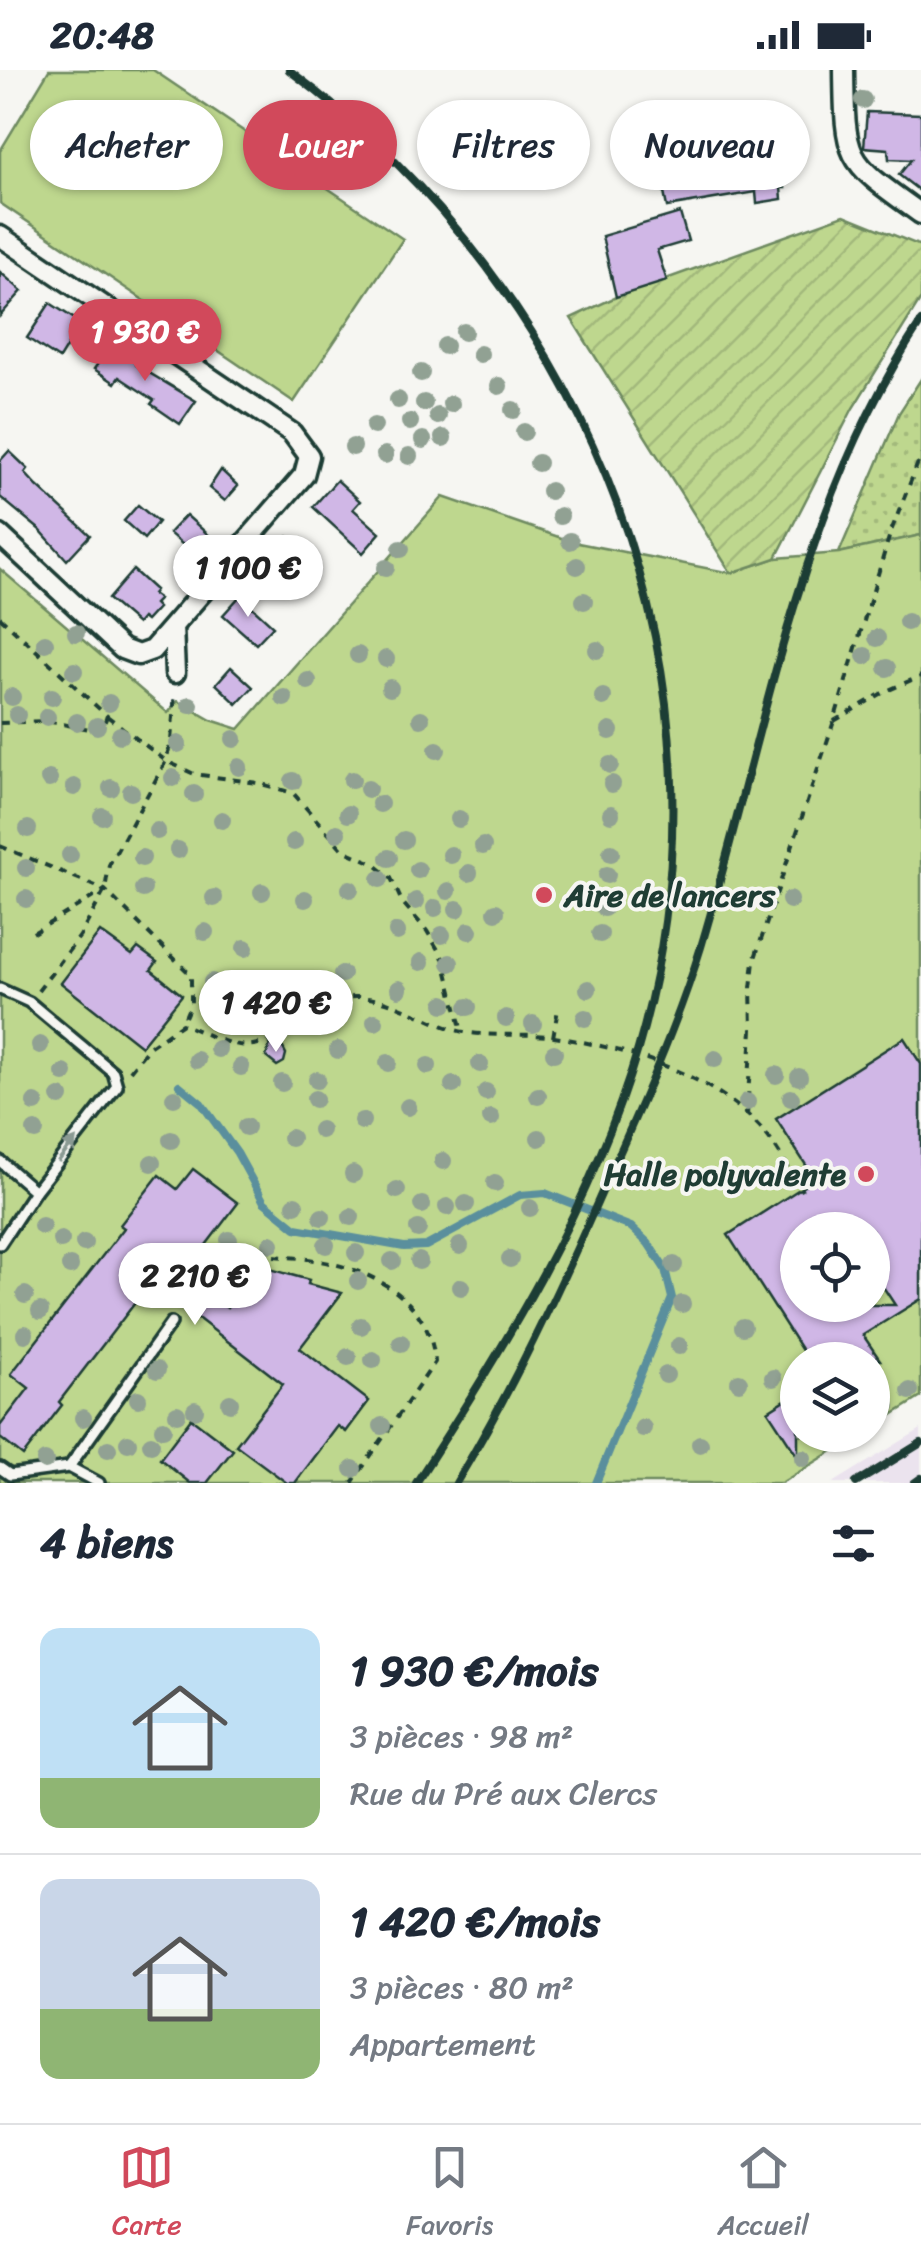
<!DOCTYPE html>
<html lang="fr">
<head>
<meta charset="utf-8">
<style>
  :root { --surface:#fff; --page:#f6f6f7; --text:#1f2937; --muted:#747a83; --line:#e0e1e3; --accent:#d1495b }
  body { margin:0; font-family:Sriracha,sans-serif; background:var(--page); color:var(--text); height:100vh; display:flex; flex-direction:column; font-size:38px; white-space:nowrap }
  * { box-sizing:border-box; margin:0 }
  p { font-size:32px; color:var(--muted) }
  .icon { flex:none; width:55px; height:55px; fill:none; stroke:currentColor; stroke-width:2; stroke-linecap:round; stroke-linejoin:round }
  .map { position:relative; height:1413px; overflow:hidden }
  .sheet { display:flex; flex-direction:column; background:var(--surface); flex:1 }
  .sheet>* { flex:none }
  .guide { position:absolute; left:30px; top:30px; width:862px; height:90px; display:flex; gap:20px }
  .controls { position:absolute; left:780px; top:1142px; display:grid; gap:20px }
  .controls a { display:grid; place-items:center; width:110px; height:110px; border-radius:50%; background:var(--surface); box-shadow:0 2px 8px #0004; font-size:50px }
  .price { position:absolute; translate:-50% -85px; padding:0 22px; border-radius:35px; background:#fff; color:#222; font-size:32px; line-height:65px; filter:drop-shadow(0 2px 5px #0008) }
  .price::after { content:''; position:absolute; left:50%; top:60px; width:30px; height:22px; margin-left:-15px; background:inherit; clip-path:polygon(0 0,100% 0,50% 100%) }
  .price.current { background:var(--accent); color:#fff }
  ul { padding:0; list-style:none }
  li { display:flex; align-items:center; gap:30px; height:250px; padding:0 40px }
  li+li { border-top:2px solid var(--line) }
  li span { display:grid; place-items:center; flex:none; width:280px; height:200px; border-radius:20px; color:#555 }
  li>.icon { margin-inline-start:auto }
  span .icon { width:120px; height:120px; fill:#fffc; stroke-width:1 }
  li b { font-size:42px }
  h2 { display:flex; justify-content:space-between; align-items:center; height:120px; padding:0 40px; font-size:42px }
  .tag { padding:0 35px; border-radius:45px; background:var(--surface); box-shadow:0 2px 8px #0004; font-size:35px; line-height:90px }
  .tag.current { background:var(--accent); color:#fff }
  .status { display:flex; justify-content:space-between; align-items:center; height:70px; padding:0 50px; background:var(--surface); direction:ltr }
  .status svg { height:28px; fill:currentColor }
  .tabs { display:flex; justify-content:space-around; align-items:center; height:140px; border-top:2px solid var(--line); background:var(--surface); font-size:28px; color:var(--muted) }
  .tabs a { display:grid; justify-items:center; gap:5px }
  .tabs .current { color:var(--accent) }
  .map>svg:first-child { display:block }
  .built { fill:#ebe3ee }
  .grass { fill:url(#grass-dots); stroke:#6e8a61; stroke-width:2.5 }
  .park { fill:#bed78e; stroke:#6e8a61; stroke-width:2.5; fill-rule:evenodd }
  .garden { fill:url(#garden-furrows); stroke:#6e8a61; stroke-width:2.5 }
  .lines { fill:none; stroke-linecap:round; stroke-linejoin:round }
  .stream { stroke:#5a8f9d; stroke-width:8 }
  .building { fill:#d0b7e6; stroke:#1f3d34; stroke-width:2.5; fill-rule:evenodd }
  .service-casing { stroke:#1f3d34; stroke-width:16 }
  .minor-casing { stroke:#1f3d34; stroke-width:25 }
  .path { stroke:#1f3d34; stroke-width:4; stroke-dasharray:8 8; stroke-linecap:butt }
  .service { stroke:#f6f6f2; stroke-width:9 }
  .minor { stroke:#f6f6f2; stroke-width:18 }
  .rail { stroke:#1f3d34; stroke-width:8 }
  .tree { fill:#91a193 }
  .oneway { fill:#8a9a93 }
  .poi-dot { fill:#d1495b; stroke:#f6f6f2; stroke-width:4 }
  .labels { text-anchor:middle; dominant-baseline:central; stroke-width:8; stroke-linejoin:round; paint-order:stroke }
  .poi-label { font-size:32px; font-weight:bold; fill:#1f3d34; stroke:#f6f6f2; text-anchor:start }
</style>
</head>
<body>
<div class="status"><b>20:48</b><svg viewBox="0 0 49 12"><path d="M0 12V9h3v3zM5 12V6h3v6zM10 12V3h3v9zM15 12V0h3v12zM26 1h20v11H26zM47 4h2v5h-2z"/></svg></div>
<div class="map">
<svg width="921" height="1413" viewBox="0 0 921 1413">
  <defs>
    <pattern id="grass-dots" width="8" height="8" patternUnits="userSpaceOnUse" patternTransform="scale(2.5)"><rect width="8" height="8" fill="#bed78e"/><path d="M2 2h.1M6 6h.1" fill="none" stroke="#a3b97b" stroke-width="1.8" stroke-linecap="round"/></pattern>
    <pattern id="garden-furrows" width="10" height="10" patternUnits="userSpaceOnUse" patternTransform="scale(2.5)"><rect width="10" height="10" fill="#bed78e"/><path d="M-1 1l2-2M0 10L10 0M9 11l2-2" fill="none" stroke="#a3b97b"/></pattern>
  </defs>
  <rect width="100%" height="100%" fill="#f6f6f2"/>
  <filter id="ink" filterUnits="userSpaceOnUse"><feTurbulence type="fractalNoise" baseFrequency=".01" numOctaves="2"/><feDisplacementMap in="SourceGraphic" scale="20" xChannelSelector="R" yChannelSelector="G"/><feConvolveMatrix kernelMatrix="1 2 1 2 8 2 1 2 1" color-interpolation-filters="sRGB"/></filter>
  <g filter="url(#ink)">
    <!-- built -->
    <path class="built" d="M921 1359V1413H833Z"/>
    <!-- grass -->
    <path class="grass" d="M921 309V465L839 483 899 343Z"/>
    <!-- park -->
    <g class="park">
      <path d="M49 0H153L403 169 294 332 0 133V81Z"/>
      <path d="M443 427 573 472 731 503 776 488 839 483 921 465V1327L873 1357 872 1290H798V1365H859L781 1413H0V499L168 643 178 631 211 650 239 659ZM798 1160H872V1235H798Z"/>
    </g>
    <!-- garden -->
    <path class="garden" d="M844 145 921 176V229L853 338 776 488 731 503 571 248 616 227Z"/>
    <g class="lines">
      <!-- stream -->
      <path class="stream" d="M179 1015 201 1033 237 1083 264 1132 296 1158 404 1177 426 1176 520 1125 545 1123 631 1157 648 1173 665 1199 672 1228 596 1413"/>
    </g>
    <!-- building -->
    <g class="building">
      <path d="M867 42 921 44V122L899 105 911 90 889 89 888 79 864 77Z"/>
      <path d="M781 93 785 118H781L782 129 757 133 756 122 667 137 662 113Z"/>
      <path d="M680 143 688 171 657 180 667 211 616 227 602 166Z"/>
      <path d="M0 202 22 221 0 246Z"/>
      <path d="M50 233 76 250 70 260 75 263 59 289 27 268Z"/>
      <path d="M112 274 132 288 136 295 196 331 180 354 151 334 154 330 119 307 115 313 94 299Z"/>
      <path d="M9 381 28 399 25 403 37 416 90 465 67 490 40 460 0 427V391Z"/>
      <path d="M221 400 238 416 225 431 209 418Z"/>
      <path d="M337 410 360 431 353 439 380 463 363 483 313 437Z"/>
      <path d="M138 435 158 452 144 469 124 451Z"/>
      <path d="M186 445 212 468 196 486 169 463Z"/>
      <path d="M288 467 311 489 285 518 264 500Z"/>
      <path d="M133 500 155 520 152 524 159 529 154 534 158 538 146 551 142 548 137 554 108 529Z"/>
      <path d="M240 526 273 556 256 574 223 545Z"/>
      <path d="M231 597 253 617 237 634 216 614Z"/>
      <path d="M100 862 132 885 138 878 157 892 151 900 182 925 141 976 61 913Z"/>
      <path d="M904 968 921 994V1229L863 1265 880 1290H808L728 1165 815 1109 776 1049ZM798 1160H872V1200L895 1235H798Z"/>
      <path d="M270 974 283 978 286 984 284 992 277 996 266 987Z"/>
      <path d="M193 1099 238 1133 184 1204 227 1237 259 1196 309 1210 308 1214 342 1223 300 1278 369 1331 346 1362 338 1356 295 1413H287L236 1375 283 1314 151 1212 59 1332 62 1335 23 1386 0 1368V1356L29 1318 11 1304 124 1158 120 1155 159 1105 177 1119Z"/>
      <path d="M798 1322V1387L768 1341Z"/>
      <path d="M191 1348 233 1380 207 1413H190L160 1389Z"/>
    </g>
    <g class="lines">
      <defs>
        <g id="service">
          <path d="M0 919 29 932 113 1002 117 1016 35 1121 0 1091"/>
          <path d="M0 1174 35 1121"/>
          <path d="M69 1397 171 1253"/>
          <path d="M0 1398 10 1405 69 1397 99 1413"/>
        </g>
        <g id="minor">
          <path d="M844 0C845 94 846 90 921 144"/>
          <path d="M0 166 292 363 309 386 304 405 152 580 138 585 122 579 0 465"/>
          <path d="M173 557 175 603"/>
        </g>
      </defs>
      <!-- service casing -->
      <use href="#service" class="service-casing"/>
      <!-- minor casing -->
      <use href="#minor" class="minor-casing"/>
      <!-- path -->
      <g class="path">
        <path d="M0 547 107 646 101 661 45 651 0 653"/>
        <path d="M107 646 166 691 194 704 258 713 293 723 343 780 373 793 391 808 402 832 427 861 444 890 462 962"/>
        <path d="M834 651 884 622 921 606"/>
        <path d="M0 776 105 820"/>
        <path d="M33 863 105 820 191 905V933L182 954"/>
        <path d="M38 921 80 866 105 820 109 795 166 691 171 671 175 622"/>
        <path d="M553 967 558 939"/>
        <path d="M130 1001 149 977 182 954C200 961 220 972 239 975 284 981 313 926 356 927 398 928 429 955 464 962 491 967 520 963 547 966 620 976 709 1002 760 1057 777 1076 789 1100 802 1121"/>
        <path d="M747 1046 752 959 751 918 754 891 834 651 890 464 921 385"/>
        <path d="M200 1211C217 1201 237 1189 256 1185 265 1184 277 1187 287 1187 351 1191 429 1218 435 1292L352 1413"/>
      </g>
      <!-- service -->
      <use href="#service" class="service"/>
      <!-- minor -->
      <use href="#minor" class="minor"/>
      <!-- rail -->
      <g class="rail">
        <path d="M289 0C592 227 746 609 638 979 592 1136 504 1278 416 1413"/>
        <path d="M456 1413C512 1320 558 1222 602 1122 638 1042 675 961 701 877 765 665 797 439 921 252"/>
        <path d="M856 1413 921 1373"/>
        <path d="M914 1413 921 1408"/>
      </g>
    </g>
    <!-- trees -->
    <g class="tree">
      <circle cx="863" cy="30" r="9"/>
      <circle cx="554" cy="48" r="9"/>
      <circle cx="464" cy="262" r="9"/>
      <circle cx="445" cy="276" r="9"/>
      <circle cx="480" cy="284" r="9"/>
      <circle cx="421" cy="303" r="9"/>
      <circle cx="499" cy="316" r="9"/>
      <circle cx="398" cy="330" r="9"/>
      <circle cx="424" cy="333" r="9"/>
      <circle cx="451" cy="334" r="9"/>
      <circle cx="513" cy="340" r="9"/>
      <circle cx="438" cy="346" r="9"/>
      <circle cx="410" cy="352" r="9"/>
      <circle cx="374" cy="356" r="9"/>
      <circle cx="524" cy="362" r="9"/>
      <circle cx="443" cy="368" r="9"/>
      <circle cx="423" cy="370" r="9"/>
      <circle cx="353" cy="377" r="9"/>
      <circle cx="385" cy="385" r="9"/>
      <circle cx="409" cy="386" r="9"/>
      <circle cx="538" cy="393" r="9"/>
      <circle cx="550" cy="421" r="9"/>
      <circle cx="560" cy="446" r="9"/>
      <circle cx="570" cy="471" r="9"/>
      <circle cx="401" cy="479" r="9"/>
      <circle cx="577" cy="496" r="9"/>
      <circle cx="386" cy="498" r="9"/>
      <circle cx="584" cy="531" r="9"/>
      <circle cx="907" cy="552" r="9"/>
      <circle cx="76" cy="563" r="9"/>
      <circle cx="877" cy="568" r="9"/>
      <circle cx="45" cy="573" r="9"/>
      <circle cx="597" cy="580" r="9"/>
      <circle cx="358" cy="585" r="9"/>
      <circle cx="865" cy="586" r="9"/>
      <circle cx="386" cy="589" r="9"/>
      <circle cx="887" cy="598" r="9"/>
      <circle cx="74" cy="601" r="9"/>
      <circle cx="308" cy="611" r="9"/>
      <circle cx="390" cy="618" r="9"/>
      <circle cx="12" cy="627" r="9"/>
      <circle cx="52" cy="627" r="9"/>
      <circle cx="603" cy="627" r="9"/>
      <circle cx="284" cy="628" r="9"/>
      <circle cx="109" cy="633" r="9"/>
      <circle cx="190" cy="635" r="9"/>
      <circle cx="17" cy="645" r="9"/>
      <circle cx="47" cy="647" r="9"/>
      <circle cx="421" cy="649" r="9"/>
      <circle cx="77" cy="652" r="9"/>
      <circle cx="97" cy="656" r="9"/>
      <circle cx="610" cy="661" r="9"/>
      <circle cx="120" cy="665" r="9"/>
      <circle cx="234" cy="669" r="9"/>
      <circle cx="178" cy="674" r="9"/>
      <circle cx="437" cy="680" r="9"/>
      <circle cx="610" cy="695" r="9"/>
      <circle cx="239" cy="697" r="9"/>
      <circle cx="173" cy="708" r="9"/>
      <circle cx="49" cy="709" r="9"/>
      <circle cx="352" cy="710" r="9"/>
      <circle cx="293" cy="711" r="9"/>
      <circle cx="612" cy="714" r="9"/>
      <circle cx="74" cy="717" r="9"/>
      <circle cx="111" cy="718" r="9"/>
      <circle cx="368" cy="719" r="9"/>
      <circle cx="131" cy="722" r="9"/>
      <circle cx="194" cy="724" r="9"/>
      <circle cx="380" cy="734" r="9"/>
      <circle cx="348" cy="744" r="9"/>
      <circle cx="611" cy="744" r="9"/>
      <circle cx="102" cy="746" r="9"/>
      <circle cx="459" cy="749" r="9"/>
      <circle cx="222" cy="750" r="9"/>
      <circle cx="28" cy="759" r="9"/>
      <circle cx="157" cy="761" r="9"/>
      <circle cx="337" cy="763" r="9"/>
      <circle cx="404" cy="770" r="9"/>
      <circle cx="294" cy="772" r="9"/>
      <circle cx="483" cy="776" r="9"/>
      <circle cx="178" cy="780" r="9"/>
      <circle cx="611" cy="783" r="9"/>
      <circle cx="70" cy="785" r="9"/>
      <circle cx="451" cy="785" r="9"/>
      <circle cx="142" cy="788" r="9"/>
      <circle cx="389" cy="788" r="9"/>
      <circle cx="26" cy="798" r="9"/>
      <circle cx="418" cy="800" r="9"/>
      <circle cx="469" cy="803" r="9"/>
      <circle cx="607" cy="805" r="9"/>
      <circle cx="380" cy="809" r="9"/>
      <circle cx="143" cy="819" r="9"/>
      <circle cx="350" cy="819" r="9"/>
      <circle cx="448" cy="821" r="9"/>
      <circle cx="262" cy="822" r="9"/>
      <circle cx="214" cy="828" r="9"/>
      <circle cx="26" cy="829" r="9"/>
      <circle cx="305" cy="829" r="9"/>
      <circle cx="790" cy="830" r="9"/>
      <circle cx="416" cy="831" r="9"/>
      <circle cx="435" cy="838" r="9"/>
      <circle cx="604" cy="838" r="9"/>
      <circle cx="457" cy="839" r="9"/>
      <circle cx="496" cy="842" r="9"/>
      <circle cx="469" cy="861" r="9"/>
      <circle cx="205" cy="862" r="9"/>
      <circle cx="397" cy="862" r="9"/>
      <circle cx="600" cy="864" r="9"/>
      <circle cx="442" cy="865" r="9"/>
      <circle cx="245" cy="878" r="9"/>
      <circle cx="421" cy="892" r="9"/>
      <circle cx="450" cy="893" r="9"/>
      <circle cx="342" cy="904" r="9"/>
      <circle cx="212" cy="912" r="9"/>
      <circle cx="399" cy="919" r="9"/>
      <circle cx="588" cy="919" r="9"/>
      <circle cx="444" cy="934" r="9"/>
      <circle cx="468" cy="937" r="9"/>
      <circle cx="274" cy="940" r="9"/>
      <circle cx="506" cy="948" r="9"/>
      <circle cx="585" cy="948" r="9"/>
      <circle cx="375" cy="952" r="9"/>
      <circle cx="533" cy="954" r="9"/>
      <circle cx="322" cy="956" r="9"/>
      <circle cx="40" cy="975" r="9"/>
      <circle cx="218" cy="979" r="9"/>
      <circle cx="338" cy="980" r="9"/>
      <circle cx="554" cy="983" r="9"/>
      <circle cx="715" cy="989" r="9"/>
      <circle cx="197" cy="990" r="9"/>
      <circle cx="388" cy="993" r="9"/>
      <circle cx="480" cy="994" r="9"/>
      <circle cx="428" cy="996" r="9"/>
      <circle cx="241" cy="997" r="9"/>
      <circle cx="64" cy="1003" r="9"/>
      <circle cx="776" cy="1005" r="9"/>
      <circle cx="799" cy="1007" r="9"/>
      <circle cx="317" cy="1010" r="9"/>
      <circle cx="282" cy="1013" r="9"/>
      <circle cx="453" cy="1015" r="9"/>
      <circle cx="486" cy="1022" r="9"/>
      <circle cx="538" cy="1026" r="9"/>
      <circle cx="60" cy="1027" r="9"/>
      <circle cx="174" cy="1028" r="9"/>
      <circle cx="791" cy="1028" r="9"/>
      <circle cx="315" cy="1029" r="9"/>
      <circle cx="747" cy="1032" r="9"/>
      <circle cx="35" cy="1033" r="9"/>
      <circle cx="408" cy="1037" r="9"/>
      <circle cx="491" cy="1048" r="9"/>
      <circle cx="362" cy="1051" r="9"/>
      <circle cx="246" cy="1057" r="9"/>
      <circle cx="321" cy="1060" r="9"/>
      <circle cx="35" cy="1061" r="9"/>
      <circle cx="291" cy="1068" r="9"/>
      <circle cx="539" cy="1068" r="9"/>
      <circle cx="171" cy="1070" r="9"/>
      <circle cx="443" cy="1091" r="9"/>
      <circle cx="152" cy="1093" r="9"/>
      <circle cx="353" cy="1104" r="9"/>
      <circle cx="495" cy="1113" r="9"/>
      <circle cx="397" cy="1120" r="9"/>
      <circle cx="466" cy="1134" r="9"/>
      <circle cx="295" cy="1135" r="9"/>
      <circle cx="422" cy="1135" r="9"/>
      <circle cx="447" cy="1137" r="9"/>
      <circle cx="530" cy="1138" r="9"/>
      <circle cx="322" cy="1147" r="9"/>
      <circle cx="351" cy="1147" r="9"/>
      <circle cx="42" cy="1156" r="9"/>
      <circle cx="418" cy="1159" r="9"/>
      <circle cx="61" cy="1170" r="9"/>
      <circle cx="229" cy="1170" r="9"/>
      <circle cx="84" cy="1173" r="9"/>
      <circle cx="271" cy="1174" r="9"/>
      <circle cx="326" cy="1175" r="9"/>
      <circle cx="460" cy="1176" r="9"/>
      <circle cx="356" cy="1183" r="9"/>
      <circle cx="510" cy="1189" r="9"/>
      <circle cx="392" cy="1191" r="9"/>
      <circle cx="419" cy="1191" r="9"/>
      <circle cx="674" cy="1195" r="9"/>
      <circle cx="70" cy="1196" r="9"/>
      <circle cx="256" cy="1196" r="9"/>
      <circle cx="358" cy="1211" r="9"/>
      <circle cx="222" cy="1212" r="9"/>
      <circle cx="461" cy="1217" r="9"/>
      <circle cx="25" cy="1225" r="9"/>
      <circle cx="682" cy="1234" r="9"/>
      <circle cx="40" cy="1241" r="9"/>
      <circle cx="361" cy="1256" r="9"/>
      <circle cx="743" cy="1257" r="9"/>
      <circle cx="25" cy="1264" r="9"/>
      <circle cx="401" cy="1273" r="9"/>
      <circle cx="679" cy="1276" r="9"/>
      <circle cx="348" cy="1287" r="9"/>
      <circle cx="373" cy="1290" r="9"/>
      <circle cx="157" cy="1300" r="9"/>
      <circle cx="666" cy="1305" r="9"/>
      <circle cx="773" cy="1308" r="9"/>
      <circle cx="739" cy="1312" r="9"/>
      <circle cx="910" cy="1321" r="9"/>
      <circle cx="138" cy="1329" r="9"/>
      <circle cx="230" cy="1333" r="9"/>
      <circle cx="887" cy="1336" r="9"/>
      <circle cx="195" cy="1340" r="9"/>
      <circle cx="177" cy="1344" r="9"/>
      <circle cx="83" cy="1348" r="9"/>
      <circle cx="382" cy="1356" r="9"/>
      <circle cx="643" cy="1358" r="9"/>
      <circle cx="163" cy="1359" r="9"/>
      <circle cx="128" cy="1373" r="9"/>
      <circle cx="151" cy="1374" r="9"/>
      <circle cx="700" cy="1374" r="9"/>
      <circle cx="108" cy="1379" r="9"/>
      <circle cx="803" cy="1388" r="9"/>
      <circle cx="45" cy="1391" r="9"/>
      <circle cx="353" cy="1399" r="9"/>
    </g>
    <!-- one-way arrows -->
    <defs><path id="oneway-solid" d="M-6-.8H1V-3.2L6.5 0L1 3.2V.8H-6Z" transform="scale(2.5)"/></defs>
    <use class="oneway" href="#oneway-solid" transform="translate(67 1080) rotate(-52)"/>
  </g>
  <!-- markers -->
  <g class="poi-dot">
    <circle cx="544" cy="825" r="10"/>
    <circle cx="866" cy="1104" r="10"/>
  </g>
  <g class="labels">
    <!-- poi labels -->
    <g class="poi-label">
      <text x="564" y="825">Aire de lancers</text>
      <text x="846" y="1104" text-anchor="end">Halle polyvalente</text>
    </g>
  </g>
</svg>
<div class="controls">
<a><svg class="icon" aria-label="locate" viewBox="0 0 24 24"><circle cx="12" cy="12" r="6"/><path d="M12 2v4M12 18v4M2 12h4M18 12h4"/></svg></a>
<a><svg class="icon" aria-label="layers" viewBox="0 0 24 24"><path d="M12 4l9 5-9 5-9-5zM3 14l9 5 9-5"/></svg></a>
</div>
<b class="price current" style="left:145px;top:314px">1 930 €</b>
<b class="price" style="left:248px;top:550px">1 100 €</b>
<b class="price" style="left:276px;top:985px">1 420 €</b>
<b class="price" style="left:195px;top:1258px">2 210 €</b>
<div class="guide">
<a class="tag">Acheter</a>
<a class="tag current">Louer</a>
<a class="tag">Filtres</a>
<a class="tag">Nouveau</a>
</div>
</div>
<section class="sheet">
<h2>4 biens<svg class="icon" aria-label="filters" viewBox="0 0 24 24"><path d="M4 7h16M4 17h16"/><circle cx="9" cy="7" r="2"/><circle cx="15" cy="17" r="2"/></svg></h2>
<ul>
<li><span style="background:linear-gradient(#bfe0f5 75%,#8fb573 0)"><svg class="icon" aria-label="home" viewBox="0 0 24 24"><path d="M3 11l9-7 9 7M6 9v11h12V9"/></svg></span><div><b>1 930 €/mois</b><p>3 pièces · 98 m²</p><p>Rue du Pré aux Clercs</p></div></li>
<li><span style="background:linear-gradient(#c9d6e8 65%,#8fb573 0)"><svg class="icon" aria-label="home" viewBox="0 0 24 24"><path d="M3 11l9-7 9 7M6 9v11h12V9"/></svg></span><div><b>1 420 €/mois</b><p>3 pièces · 80 m²</p><p>Appartement</p></div></li>
</ul>
</section>
<nav class="tabs">
<a class="current"><svg class="icon" aria-label="map" viewBox="0 0 24 24"><path d="M3 6l6-2 6 2 6-2v14l-6 2-6-2-6 2zM9 4v14M15 6v14"/></svg>Carte</a>
<a><svg class="icon" aria-label="saved" viewBox="0 0 24 24"><path d="M7 4h10v16l-5-4-5 4z"/></svg>Favoris</a>
<a><svg class="icon" aria-label="home" viewBox="0 0 24 24"><path d="M3 11l9-7 9 7M6 9v11h12V9"/></svg>Accueil</a>
</nav>
</body>
</html>
